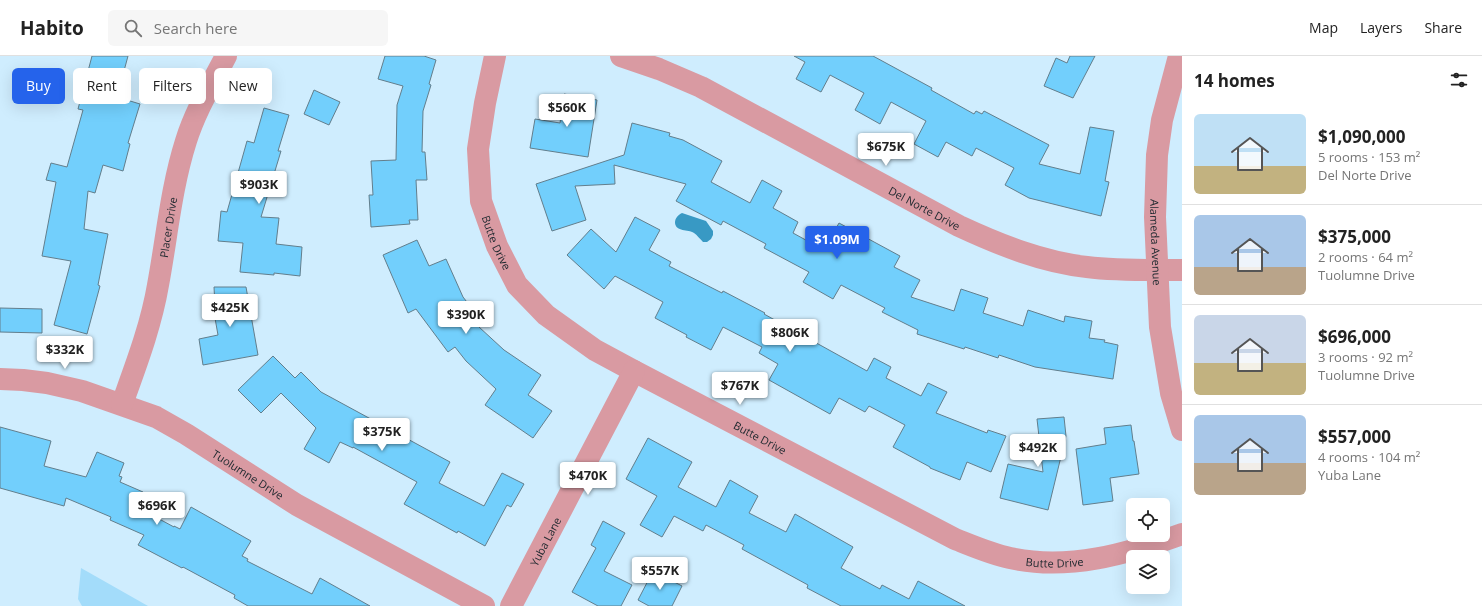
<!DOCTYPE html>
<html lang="en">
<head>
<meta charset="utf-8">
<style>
  :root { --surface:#fff; --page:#f6f6f6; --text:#222; --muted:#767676; --line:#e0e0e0; --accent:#2563eb }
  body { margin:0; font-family:"Open Sans",sans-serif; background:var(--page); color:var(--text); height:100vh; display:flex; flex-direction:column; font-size:15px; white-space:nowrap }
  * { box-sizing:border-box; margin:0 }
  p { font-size:13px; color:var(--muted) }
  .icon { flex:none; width:22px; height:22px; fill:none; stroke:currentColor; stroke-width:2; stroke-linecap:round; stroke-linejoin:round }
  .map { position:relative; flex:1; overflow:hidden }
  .details { display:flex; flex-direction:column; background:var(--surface); width:300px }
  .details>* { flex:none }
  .top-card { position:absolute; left:12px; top:12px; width:380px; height:36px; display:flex; gap:8px }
  .tools { position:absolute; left:1126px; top:442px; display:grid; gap:8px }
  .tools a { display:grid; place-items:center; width:44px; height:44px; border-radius:6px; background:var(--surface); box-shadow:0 4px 16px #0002; font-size:20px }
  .price { position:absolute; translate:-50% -34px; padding:0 9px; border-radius:4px; background:#fff; color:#222; font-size:13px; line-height:26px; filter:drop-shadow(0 1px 2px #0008) }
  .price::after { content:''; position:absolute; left:50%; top:24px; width:12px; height:9px; margin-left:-6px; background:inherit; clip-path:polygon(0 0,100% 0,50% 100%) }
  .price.on { background:var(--accent); color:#fff }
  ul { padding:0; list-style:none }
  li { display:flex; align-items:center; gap:12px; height:100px; padding:0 12px }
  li+li { border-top:1px solid var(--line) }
  li span { display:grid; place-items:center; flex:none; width:112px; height:80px; border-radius:6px; color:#555 }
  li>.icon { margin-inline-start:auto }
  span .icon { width:48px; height:48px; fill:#fffc; stroke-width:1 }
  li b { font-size:17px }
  h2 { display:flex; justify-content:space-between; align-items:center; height:48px; padding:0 12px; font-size:17px }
  .pill { padding:0 14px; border-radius:6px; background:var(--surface); box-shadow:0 4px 16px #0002; font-size:14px; line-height:36px }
  .pill.on { background:var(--accent); color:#fff }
  header { display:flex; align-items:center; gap:24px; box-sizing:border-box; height:56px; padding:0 20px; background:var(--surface); border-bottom:1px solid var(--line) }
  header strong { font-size:19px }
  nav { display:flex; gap:22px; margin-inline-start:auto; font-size:14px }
  .search { width:280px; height:36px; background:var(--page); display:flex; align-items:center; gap:10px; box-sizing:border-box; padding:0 14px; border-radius:6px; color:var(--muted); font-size:15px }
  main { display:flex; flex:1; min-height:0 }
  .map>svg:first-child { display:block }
  .green { fill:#a3dcfa }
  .water { fill:#3899c4 }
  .building { fill:#72cffc; stroke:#627e8c }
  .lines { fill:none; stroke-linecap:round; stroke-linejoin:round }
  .minor { stroke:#d99aa2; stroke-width:22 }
  .labels { text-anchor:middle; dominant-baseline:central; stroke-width:3; stroke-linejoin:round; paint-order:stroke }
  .street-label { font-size:11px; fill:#1c272d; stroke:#ebf8fe }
</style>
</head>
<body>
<header>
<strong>Habito</strong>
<div class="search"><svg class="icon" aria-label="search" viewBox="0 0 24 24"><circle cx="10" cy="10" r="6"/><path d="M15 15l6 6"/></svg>Search here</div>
<nav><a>Map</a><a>Layers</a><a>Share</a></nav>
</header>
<main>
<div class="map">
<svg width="1182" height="550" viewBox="0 0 1182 550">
  <rect width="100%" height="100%" fill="#cfedfe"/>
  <!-- green -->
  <path class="green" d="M81 512 148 550H82L78 543Z"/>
  <!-- water -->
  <path class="water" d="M682 157 706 165 713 175V179L711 183 707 186H703C700 183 697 179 694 177 688 173 676 176 675 167 675 162 678 159 682 157Z"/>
  <!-- building -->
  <g class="building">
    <path d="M92 0H128L117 41 140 48 128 87 130 88 123 115 103 109 95 137 88 135 84 173 108 178 98 229 100 230 87 278 54 269 71 205 42 200 56 126 46 124 51 107 67 111 83 54 78 53Z"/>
    <path d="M385 0H424L436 4 429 28 431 29 423 55 422 96H425L427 124H416L418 164H409L410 168 371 171 369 139H373L371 105 396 104 397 49 403 30 378 23Z"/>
    <path d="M794 0H873L932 32 931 34 974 58 976 55 982 58 984 55 1049 89 1039 108 1080 118 1090 71 1114 75 1105 125 1109 126 1101 160 1029 142 1005 129 1014 112 976 92 972 100 946 86 938 101 914 88 926 65 891 46 880 68 855 54 864 37 830 19 821 36 796 23 805 6Z"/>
    <path d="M1070 0H1095L1073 42 1044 30 1056 2 1067 7Z"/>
    <path d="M314 34 340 46 329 69 304 58Z"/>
    <path d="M564 38 597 44 588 101 530 92 535 63 560 67Z"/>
    <path d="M264 52 289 59 278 95H281L261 161 279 162 276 188 302 191 300 220 274 217V219L240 216 243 187 218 185 221 155 227 156 247 85 254 87Z"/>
    <path d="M632 67 670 77 669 80 683 84 722 105 711 126 750 147 762 124 782 135 773 152 798 166 793 177 824 194 839 167 900 200 894 211 920 224 911 241 954 255 961 233 988 242 983 257 1023 270 1028 254 1064 266 1065 260 1092 265 1089 282 1105 284 1104 286 1118 289 1113 323 1035 311 999 299 998 302 965 291 964 293 917 278 918 274 882 256 885 252 841 229 833 243 803 226 809 216 764 192 766 188 723 165 721 169 676 145 686 128 614 109 615 128 575 130 586 164 552 175 536 128 624 99Z"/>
    <path d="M635 161 660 174 649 194 671 206 669 210 722 237 723 235 765 257 764 258 867 315 874 302 891 311 886 322 921 340 928 327 947 336 936 357 987 377 988 374 1006 380 991 416 967 406 960 424 930 412V411L893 391 905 369 869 350 865 356 839 342 830 358 769 324 778 308 759 297 762 291 723 271 711 294 686 281 687 279 655 262 663 246 615 220 604 233 567 199 591 173 616 196Z"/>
    <path d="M417 184 429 210 446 203 463 241 484 268 479 271 504 294 541 319 528 339 552 355 533 382 485 349 496 333 466 305 455 291 448 296 416 253 408 257 383 199Z"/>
    <path d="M214 231H246L258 299 203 309 199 283 218 279 213 251 215 250Z"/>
    <path d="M0 252 42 253V277L0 276Z"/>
    <path d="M273 300 295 322 301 316 321 336 450 406 439 427 484 450 502 417 524 428 511 451 507 449 485 490 458 475 457 477 404 448 417 426 353 391V392L340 386 329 407 304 393 316 372 281 337 261 357 238 334Z"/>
    <path d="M1064 361 1066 380 1048 454 1000 442 1008 408 1043 416 1037 363Z"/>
    <path d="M1131 369 1133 385H1134L1139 418 1110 422 1113 445 1083 449 1076 393 1106 388 1104 372Z"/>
    <path d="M0 371 51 385 44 410 86 421 97 396 124 407 119 420 122 421 120 426 143 436 137 451 174 471V470L180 473 191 451 251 485 242 500 248 503 247 505 312 538 320 522 370 550H248L234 542 235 539 183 511 182 512 138 489 144 479 110 464 111 461 66 442 64 450 0 432Z"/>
    <path d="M648 382 692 406 678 431 716 451 730 424 758 440 749 457 786 476 795 458 853 491 841 512 880 533 882 529 909 543 918 525 965 550H841L807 532 808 529 742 493 744 489 706 469 703 475 674 460 662 481 640 469 657 440 626 423Z"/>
    <path d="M603 465 625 477 604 515 632 529 621 550H598L572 536 596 492 591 489Z"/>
    <path d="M653 515 682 530 672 550H649L638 544Z"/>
  </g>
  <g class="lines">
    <!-- minor -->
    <g class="minor">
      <path id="s1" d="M495 0 485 47 478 93 481 145 497 190 517 229 546 259 595 294 634 315 955 483C973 490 991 498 1010 502 1068 515 1127 498 1182 478"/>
      <path id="s2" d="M621 0 659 13 701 31 959 170C1000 189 1042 206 1087 211 1118 215 1151 214 1182 214"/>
      <path id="s3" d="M1179 0 1162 64 1157 99 1155 161 1160 271 1171 337 1182 374"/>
      <path id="s4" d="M0 323 23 324 47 327 82 335 156 361 186 378 297 449 484 550"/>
      <path id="s5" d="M122 348C136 309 151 270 158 229 167 181 171 132 186 85 195 56 212 27 226 0"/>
      <path id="s6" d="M511 550 634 315"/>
    </g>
  </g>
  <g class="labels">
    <!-- street labels -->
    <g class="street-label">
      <text stroke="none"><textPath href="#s2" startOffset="340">Del Norte Drive</textPath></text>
      <text stroke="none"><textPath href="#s5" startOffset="183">Placer Drive</textPath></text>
      <text stroke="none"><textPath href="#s1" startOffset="191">Butte Drive</textPath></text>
      <text stroke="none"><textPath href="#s3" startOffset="189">Alameda Avenue</textPath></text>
      <text stroke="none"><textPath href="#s1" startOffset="527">Butte Drive</textPath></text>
      <text stroke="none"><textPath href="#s4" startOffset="270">Tuolumne Drive</textPath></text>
      <text stroke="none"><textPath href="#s6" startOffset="73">Yuba Lane</textPath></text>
      <text stroke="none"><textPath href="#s1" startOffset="850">Butte Drive</textPath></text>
    </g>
  </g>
</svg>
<div class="tools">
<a><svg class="icon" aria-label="locate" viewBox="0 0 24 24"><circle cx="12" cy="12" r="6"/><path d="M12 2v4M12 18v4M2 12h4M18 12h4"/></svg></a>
<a><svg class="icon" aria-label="layers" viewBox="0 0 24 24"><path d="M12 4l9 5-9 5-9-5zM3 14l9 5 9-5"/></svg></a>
</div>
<b class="price" style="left:567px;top:72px">$560K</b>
<b class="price" style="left:886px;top:111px">$675K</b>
<b class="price" style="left:259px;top:149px">$903K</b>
<b class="price on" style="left:837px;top:204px">$1.09M</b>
<b class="price" style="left:230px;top:272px">$425K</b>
<b class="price" style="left:466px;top:279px">$390K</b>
<b class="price" style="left:790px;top:297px">$806K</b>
<b class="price" style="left:65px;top:314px">$332K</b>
<b class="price" style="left:740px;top:350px">$767K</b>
<b class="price" style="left:382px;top:396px">$375K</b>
<b class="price" style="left:1038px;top:412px">$492K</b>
<b class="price" style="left:588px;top:440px">$470K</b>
<b class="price" style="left:157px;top:470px">$696K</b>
<b class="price" style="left:660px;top:535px">$557K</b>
<div class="top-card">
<a class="pill on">Buy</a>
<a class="pill">Rent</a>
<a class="pill">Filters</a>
<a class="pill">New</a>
</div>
</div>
<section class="details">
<h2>14 homes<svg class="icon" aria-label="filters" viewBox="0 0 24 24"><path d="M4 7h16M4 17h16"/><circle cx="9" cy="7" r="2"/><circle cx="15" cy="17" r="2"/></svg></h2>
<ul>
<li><span style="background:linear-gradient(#bfe0f5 65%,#c2b280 0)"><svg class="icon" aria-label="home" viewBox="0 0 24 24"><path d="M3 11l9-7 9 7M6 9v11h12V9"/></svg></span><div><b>$1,090,000</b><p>5 rooms · 153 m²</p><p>Del Norte Drive</p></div></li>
<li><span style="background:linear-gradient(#a9c7e8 65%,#b9a48a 0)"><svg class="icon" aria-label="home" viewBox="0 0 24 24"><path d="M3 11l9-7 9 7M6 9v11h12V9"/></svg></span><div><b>$375,000</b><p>2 rooms · 64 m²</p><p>Tuolumne Drive</p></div></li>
<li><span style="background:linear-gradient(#c9d6e8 60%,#c2b280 0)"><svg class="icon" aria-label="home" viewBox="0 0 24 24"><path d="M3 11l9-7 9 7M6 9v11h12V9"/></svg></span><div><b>$696,000</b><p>3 rooms · 92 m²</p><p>Tuolumne Drive</p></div></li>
<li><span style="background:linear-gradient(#a9c7e8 60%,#b9a48a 0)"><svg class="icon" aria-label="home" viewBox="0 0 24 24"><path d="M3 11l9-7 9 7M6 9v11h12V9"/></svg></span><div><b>$557,000</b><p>4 rooms · 104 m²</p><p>Yuba Lane</p></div></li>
</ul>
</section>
</main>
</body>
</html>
